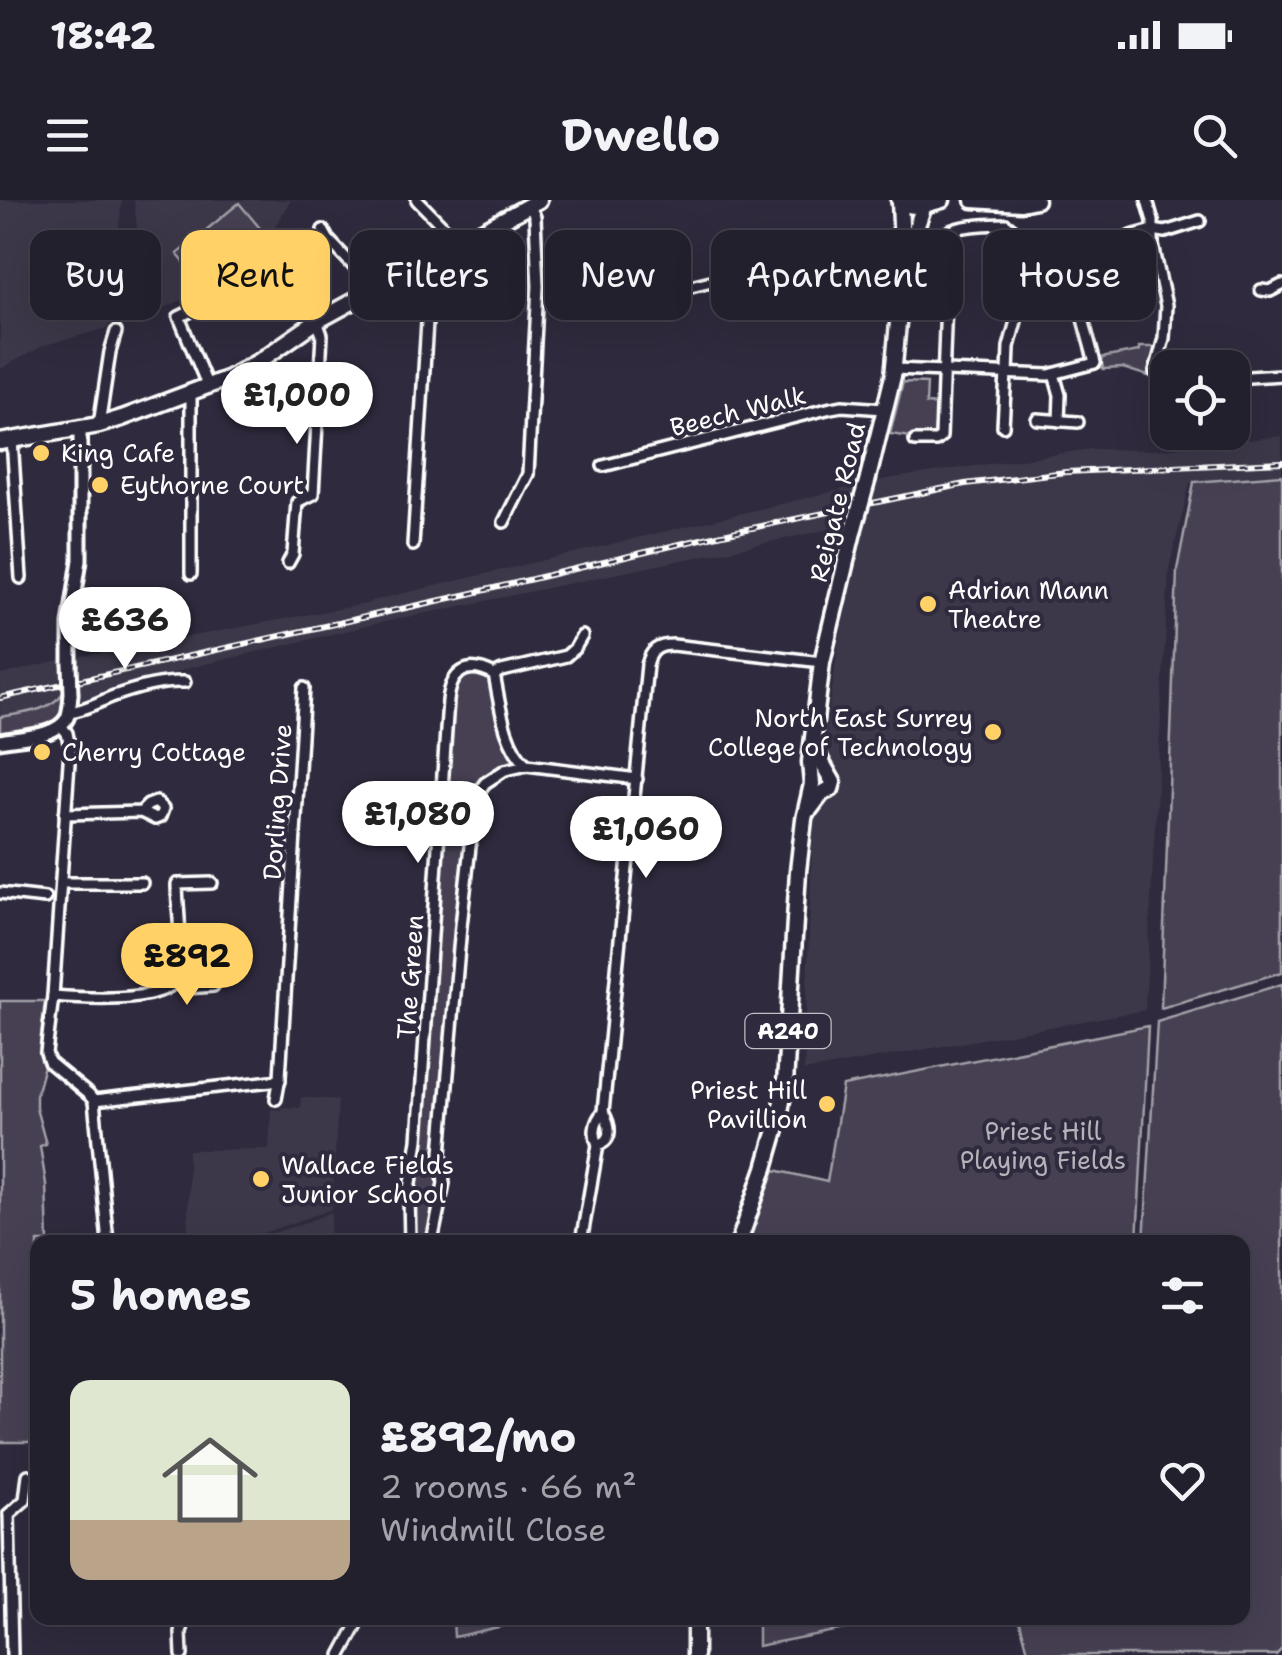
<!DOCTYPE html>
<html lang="en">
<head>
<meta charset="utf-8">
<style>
  :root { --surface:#23202e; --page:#2f2d3a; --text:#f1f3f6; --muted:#a3a3aa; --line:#403e4a; --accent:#ffd166 }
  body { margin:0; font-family:"Shantell Sans",sans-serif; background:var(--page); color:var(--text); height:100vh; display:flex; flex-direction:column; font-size:38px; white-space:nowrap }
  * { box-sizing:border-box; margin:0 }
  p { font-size:32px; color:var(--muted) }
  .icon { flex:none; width:55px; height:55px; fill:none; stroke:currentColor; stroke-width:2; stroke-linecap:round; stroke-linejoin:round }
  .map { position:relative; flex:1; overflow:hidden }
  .details { position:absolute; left:30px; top:1035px; width:1220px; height:390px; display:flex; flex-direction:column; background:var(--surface); border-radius:20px; box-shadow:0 10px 40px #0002,0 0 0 2px var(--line) }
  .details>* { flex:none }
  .guide { position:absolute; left:30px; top:30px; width:1222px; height:90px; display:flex; gap:20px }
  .fabs { position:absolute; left:1150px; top:150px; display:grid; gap:20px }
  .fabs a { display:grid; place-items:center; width:100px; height:100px; border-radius:20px; background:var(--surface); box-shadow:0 10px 40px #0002,0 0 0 2px var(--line); font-size:50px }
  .price { position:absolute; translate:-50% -85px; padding:0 22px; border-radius:35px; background:#fff; color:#222; font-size:32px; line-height:65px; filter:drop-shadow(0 2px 5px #0008) }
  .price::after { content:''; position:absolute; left:50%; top:60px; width:30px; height:22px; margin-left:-15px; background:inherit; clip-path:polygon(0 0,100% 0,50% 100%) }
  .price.on { background:var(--accent); color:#111 }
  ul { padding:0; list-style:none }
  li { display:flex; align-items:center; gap:30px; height:250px; padding:0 40px }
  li+li { border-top:2px solid var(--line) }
  li span { display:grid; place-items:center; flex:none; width:280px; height:200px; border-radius:20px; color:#555 }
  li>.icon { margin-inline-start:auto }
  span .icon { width:120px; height:120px; fill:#fffc; stroke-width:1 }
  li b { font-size:42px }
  h2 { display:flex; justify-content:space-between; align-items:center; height:120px; padding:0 40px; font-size:42px }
  .pill { padding:0 35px; border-radius:20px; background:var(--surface); box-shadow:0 10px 40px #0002,0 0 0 2px var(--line); font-size:35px; line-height:90px }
  .pill.on { background:var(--accent); color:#111 }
  .status { display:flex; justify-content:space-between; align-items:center; height:70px; padding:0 50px; background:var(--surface); direction:ltr }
  .status svg { height:28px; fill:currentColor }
  header { display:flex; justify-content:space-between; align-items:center; height:130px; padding:0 40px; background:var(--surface); font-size:45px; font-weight:700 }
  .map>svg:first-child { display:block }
  .built { fill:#3c3749 }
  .green { fill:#464152; stroke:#a2a0a8; stroke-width:2.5 }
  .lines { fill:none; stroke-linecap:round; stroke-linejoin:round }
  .minor-casing { stroke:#fff; stroke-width:16 }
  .major-casing { stroke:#fff; stroke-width:19 }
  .highway-casing { stroke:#fff; stroke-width:21 }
  .minor { stroke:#2f2a3d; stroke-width:9 }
  .major { stroke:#2f2a3d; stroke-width:11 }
  .highway { stroke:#2f2a3d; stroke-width:14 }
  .rail-casing { stroke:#fff; stroke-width:6 }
  .rail { stroke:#2f2a3d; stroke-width:2.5; stroke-dasharray:8; stroke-linecap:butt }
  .major-bridge-casing { stroke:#fff; stroke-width:19; stroke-linecap:butt }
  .highway-bridge-casing { stroke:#fff; stroke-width:21; stroke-linecap:butt }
  .major-bridge { stroke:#2f2a3d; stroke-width:11 }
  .highway-bridge { stroke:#2f2a3d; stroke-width:14 }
  .poi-dot { fill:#ffd166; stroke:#2f2a3d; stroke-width:4 }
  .labels { text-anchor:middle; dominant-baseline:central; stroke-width:8; stroke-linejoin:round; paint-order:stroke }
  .shield { fill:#2f2a3d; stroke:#c1bfc5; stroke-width:2.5 }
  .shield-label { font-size:22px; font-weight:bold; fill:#fff }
  .street-label { font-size:25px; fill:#fff; stroke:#2f2a3d }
  .poi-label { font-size:25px; fill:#fff; stroke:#2f2a3d; text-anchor:start }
  .park-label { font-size:25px; fill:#b5b3ba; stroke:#2f2a3d }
</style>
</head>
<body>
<div class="status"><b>18:42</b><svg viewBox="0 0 49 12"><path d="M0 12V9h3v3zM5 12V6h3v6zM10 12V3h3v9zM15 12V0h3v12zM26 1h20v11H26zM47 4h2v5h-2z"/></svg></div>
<header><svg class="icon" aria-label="menu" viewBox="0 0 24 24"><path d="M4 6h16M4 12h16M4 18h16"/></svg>Dwello<svg class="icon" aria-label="search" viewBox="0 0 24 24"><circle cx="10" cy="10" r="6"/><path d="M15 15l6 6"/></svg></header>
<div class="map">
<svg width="1282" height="1455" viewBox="0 0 1282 1455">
  <rect width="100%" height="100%" fill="#2f2a3d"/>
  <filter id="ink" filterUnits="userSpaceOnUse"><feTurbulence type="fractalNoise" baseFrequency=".01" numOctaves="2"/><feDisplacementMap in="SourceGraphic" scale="20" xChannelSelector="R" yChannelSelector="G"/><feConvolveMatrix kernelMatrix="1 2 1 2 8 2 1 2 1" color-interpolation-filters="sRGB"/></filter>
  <g filter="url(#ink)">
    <!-- built -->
    <g class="built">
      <path d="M0 0H122L108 128 45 145 0 169Z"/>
      <path d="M134 0H291L276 24 231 69 182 100 129 124 124 121 137 28Z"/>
      <path d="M1282 236V275L1190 283 1169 368 1145 810 804 871 813 622 839 441 867 318 850 321 831 329 370 425 193 467 79 501 66 494 47 507 0 517V475L67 459 371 403V401L886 279 1091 249 1156 250Z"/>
      <path d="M301 897 338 900 332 1009 270 1031 227 1042H188V950L269 949 271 909 281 910V907L300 908Z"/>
      <path d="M332 1012 329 1042H246L318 1018Z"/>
    </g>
    <!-- green -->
    <g class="green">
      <path d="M239 3 264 33 202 83 177 54Z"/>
      <path d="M1139 147H1159L1148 176 1123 168 1103 169 1101 158 1139 151Z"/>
      <path d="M903 182 927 183 926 204 937 205 934 236 918 238 890 234Z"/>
      <path d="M1282 275V772L1161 808 1177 370 1194 282Z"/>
      <path d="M468 472 482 474 491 483 508 542 517 564 477 592 441 982 429 1042H412L411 995 421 940 452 498 456 482Z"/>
      <path d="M63 493H66L61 520 55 524 0 535V517C22 513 49 512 63 493Z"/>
      <path d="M1282 784V1449L1276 1455H1029L1019 1418H1242V1042H1144L1157 822Z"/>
      <path d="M0 801H45L39 852 45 862 36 895V908L46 944 40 946 46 984 48 1042H38L37 1242H0Z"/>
      <path d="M1148 826 1137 1042H748L775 970 827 982 843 886Z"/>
      <path d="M453 1418H516L507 1425 454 1437Z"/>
      <path d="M758 1418H900L758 1446Z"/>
    </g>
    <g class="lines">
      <defs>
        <g id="minor">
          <path d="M417 0 459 43"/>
          <path d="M1147 0 1153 21V45L1166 106 1164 138 1155 172"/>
          <path d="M323 30 328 39 375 89"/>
          <path d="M412 70 425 91 428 106 413 345"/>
          <path d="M1261 90 1270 91 1282 85"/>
          <path d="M605 107 825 53 901 55"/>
          <path d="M894 169 1049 175 1095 163 1083 119 1089 64 1095 46 1153 30 1165 32 1200 21"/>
          <path d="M1054 174 1060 195 1059 221"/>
          <path d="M1232 178 1282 175"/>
          <path d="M208 187 179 117 214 100"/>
          <path d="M191 194V374"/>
          <path d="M1037 219 1078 222"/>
          <path d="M99 225 110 152 116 132"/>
          <path d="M1003 226 1006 173"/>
          <path d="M12 239 21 378"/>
          <path d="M915 241H936L941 237 947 73 929 64 925 56C939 23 976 25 1006 24L1015 31 1016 121 1009 147 1008 173"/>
          <path d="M603 266 831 208 842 206 884 209"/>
          <path d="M504 322 528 274 538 86 535 17 529 4"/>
          <path d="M288 363 293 354 297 302 313 294 322 135 317 121"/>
          <path d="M494 475 502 471 566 456 575 448 582 436"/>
          <path d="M69 512C86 510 98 502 114 496 136 488 162 481 185 482"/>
          <path d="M61 526 67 533 70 548 53 796 46 853 49 862 89 895 94 901"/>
          <path d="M65 614 141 612 148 605 156 602 163 609 160 617 155 619 141 612"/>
          <path d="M61 683H142"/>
          <path d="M0 693 45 698"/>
          <path d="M175 782 186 788 213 786"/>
          <path d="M53 796C79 798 161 804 176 780 185 766 177 704 177 684L212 683"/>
          <path d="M276 899 280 877 304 488"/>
          <path d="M94 901 280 880"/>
          <path d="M94 901 108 1042"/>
          <path d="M598 945C614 939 610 924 603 912"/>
          <path d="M410 1042 409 995 418 940 448 501C451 472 467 460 494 475 500 504 504 546 527 565"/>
          <path d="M432 1042 444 983 441 953 461 726 473 620 480 590 485 583 505 570 527 565 637 579"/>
          <path d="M581 1042 598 945C593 934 594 922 603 912L647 465C651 450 657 445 673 445L822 462"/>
          <path d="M9 1314 12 1455"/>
          <path d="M9 1314 25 1300 28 1275"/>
          <path d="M182 1455 181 1433 185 1418"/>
          <path d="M341 1455 361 1418"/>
        </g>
        <g id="major">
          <path d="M70 464V424L80 360V227"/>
          <path d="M0 541C19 537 57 537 67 518 70 511 70 502 71 494"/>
        </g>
        <g id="highway">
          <path d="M899 0C913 11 926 4 942 0"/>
          <path d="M973 0 1021 3 1036 0"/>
          <path d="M905 61 924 5"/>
          <path d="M0 242 99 225 122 218 229 178 258 162 317 121 539 0"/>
          <path d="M868 278 893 176 903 70 900 1"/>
          <path d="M810 609 822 593 831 589 833 582 813 547"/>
          <path d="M739 1042 765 968 778 923 785 884 798 671 804 619 812 584 810 562 822 462 853 332"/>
          <path d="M695 1418V1455"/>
        </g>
      </defs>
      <!-- minor casing -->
      <use href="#minor" class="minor-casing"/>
      <!-- major casing -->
      <use href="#major" class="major-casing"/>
      <!-- highway casing -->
      <use href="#highway" class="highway-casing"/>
      <!-- minor -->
      <use href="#minor" class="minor"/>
      <!-- major -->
      <use href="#major" class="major"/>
      <!-- highway -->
      <use href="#highway" class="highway"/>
      <defs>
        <path id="rail" d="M0 498 473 393 718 335 965 284 1066 272 1282 262"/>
      </defs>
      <!-- rail casing -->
      <use href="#rail" class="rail-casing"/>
      <!-- rail -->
      <use href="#rail" class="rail"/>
      <defs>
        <path id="major-bridge" d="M70 464 71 494"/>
        <path id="highway-bridge" d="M853 332 868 278"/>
      </defs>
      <!-- major-bridge casing -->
      <use href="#major-bridge" class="major-bridge-casing"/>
      <!-- highway-bridge casing -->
      <use href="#highway-bridge" class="highway-bridge-casing"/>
      <!-- major-bridge -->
      <use href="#major-bridge" class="major-bridge"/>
      <!-- highway-bridge -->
      <use href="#highway-bridge" class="highway-bridge"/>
    </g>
  </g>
  <!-- markers -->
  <g class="poi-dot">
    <circle cx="41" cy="253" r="10"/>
    <circle cx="100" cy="285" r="10"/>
    <circle cx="928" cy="404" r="10"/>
    <circle cx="993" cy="532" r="10"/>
    <circle cx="42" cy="552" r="10"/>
    <circle cx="827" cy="904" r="10"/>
    <circle cx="261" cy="979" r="10"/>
  </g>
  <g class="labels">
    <!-- shield labels -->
    <rect class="shield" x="745.5" y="814" width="85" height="34" rx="8"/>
    <g class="shield-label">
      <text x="788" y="831">A240</text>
    </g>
    <!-- street labels -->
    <g class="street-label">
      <text transform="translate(738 211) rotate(-14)">Beech Walk</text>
      <text transform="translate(837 302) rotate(-76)">Reigate Road</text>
      <text transform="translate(277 602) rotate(-86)">Dorling Drive</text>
      <text transform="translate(410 777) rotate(-86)">The Green</text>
    </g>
    <!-- poi labels -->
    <g class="poi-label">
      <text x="61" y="253">King Cafe</text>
      <text x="120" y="285">Eythorne Court</text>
      <text x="948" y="390">Adrian Mann<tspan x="948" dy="29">Theatre</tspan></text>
      <text x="973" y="518" text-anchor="end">North East Surrey<tspan x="973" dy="29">College of Technology</tspan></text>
      <text x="62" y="552">Cherry Cottage</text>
      <text x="807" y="890" text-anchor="end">Priest Hill<tspan x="807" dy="29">Pavillion</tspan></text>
      <text x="281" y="965">Wallace Fields<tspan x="281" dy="29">Junior School</tspan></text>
    </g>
    <!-- park labels -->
    <g class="park-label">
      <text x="1043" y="931">Priest Hill<tspan x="1043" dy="29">Playing Fields</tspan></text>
    </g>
  </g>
</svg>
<div class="fabs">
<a><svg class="icon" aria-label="locate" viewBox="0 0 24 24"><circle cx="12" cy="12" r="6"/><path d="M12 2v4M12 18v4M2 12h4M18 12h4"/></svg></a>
</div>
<b class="price" style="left:297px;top:247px">£1,000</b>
<b class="price" style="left:125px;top:472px">£636</b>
<b class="price" style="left:418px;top:666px">£1,080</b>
<b class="price" style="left:646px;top:681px">£1,060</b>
<b class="price on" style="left:187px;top:808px">£892</b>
<div class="guide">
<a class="pill">Buy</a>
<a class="pill on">Rent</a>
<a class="pill">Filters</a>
<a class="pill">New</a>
<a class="pill">Apartment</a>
<a class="pill">House</a>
</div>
<section class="details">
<h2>5 homes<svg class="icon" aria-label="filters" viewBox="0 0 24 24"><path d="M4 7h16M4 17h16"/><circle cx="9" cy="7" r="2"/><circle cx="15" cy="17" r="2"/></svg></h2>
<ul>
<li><span style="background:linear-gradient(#dfe7d0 70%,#b9a48a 0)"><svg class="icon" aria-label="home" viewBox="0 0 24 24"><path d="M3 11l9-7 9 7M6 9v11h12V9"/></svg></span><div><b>£892/mo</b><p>2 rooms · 66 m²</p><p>Windmill Close</p></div><svg class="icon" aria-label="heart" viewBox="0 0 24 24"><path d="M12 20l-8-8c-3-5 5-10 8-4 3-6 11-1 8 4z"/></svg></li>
</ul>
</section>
</div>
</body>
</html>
